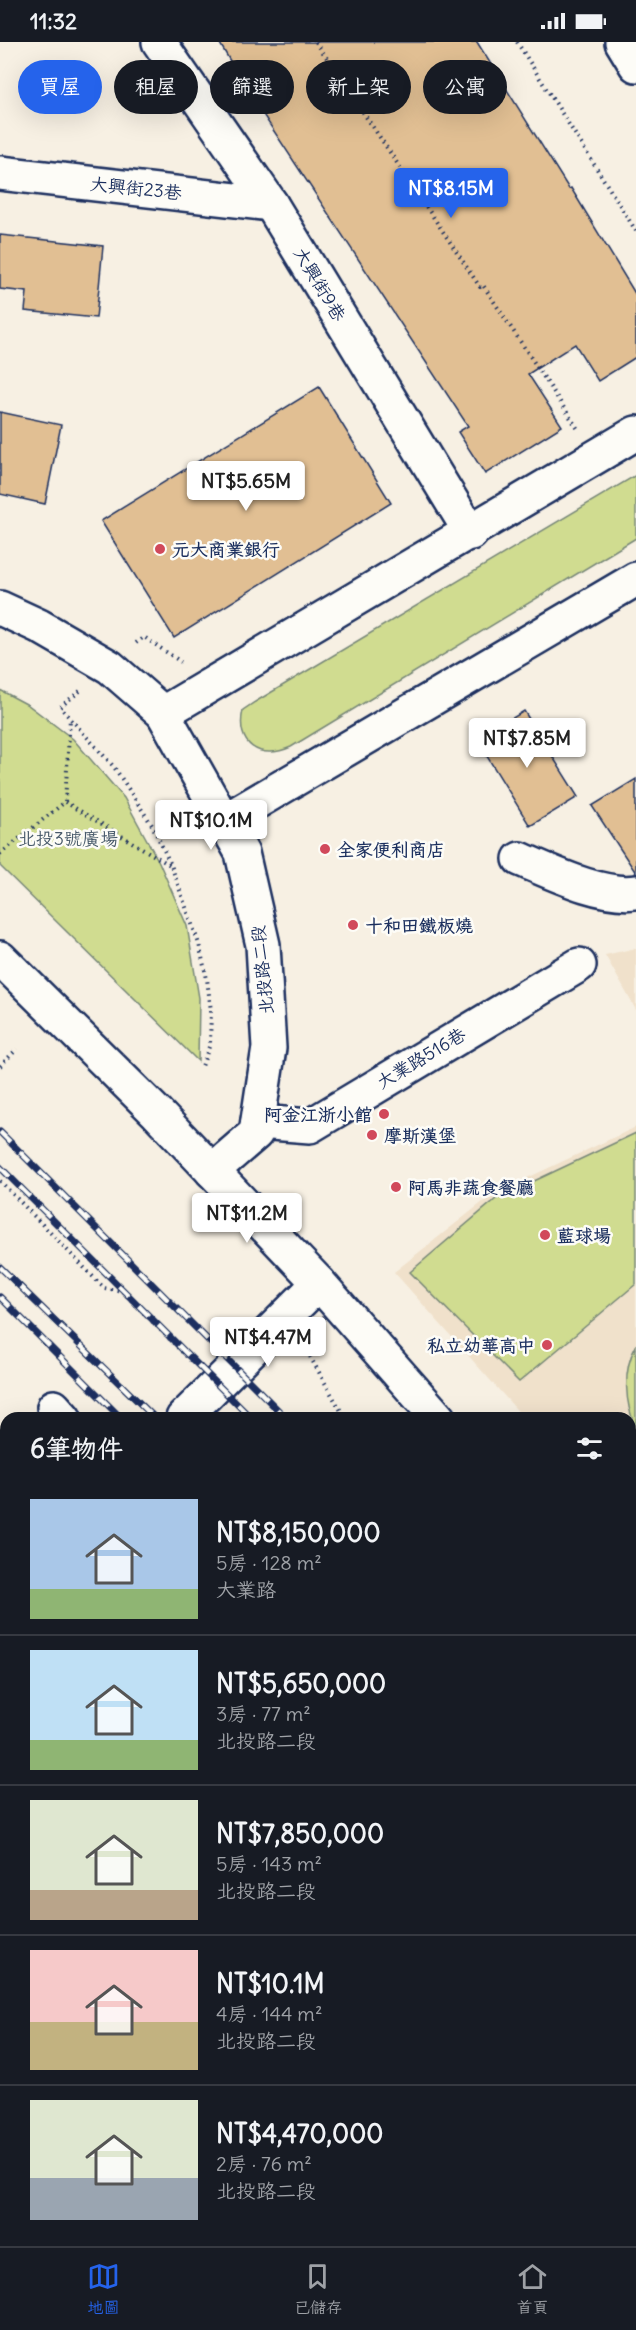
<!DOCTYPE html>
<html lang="zh-TW">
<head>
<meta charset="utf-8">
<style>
  :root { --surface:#171b24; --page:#242831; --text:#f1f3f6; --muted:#9ea1a6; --line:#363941; --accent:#2563eb }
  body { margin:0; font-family:Delius,"LXGW WenKai TC",sans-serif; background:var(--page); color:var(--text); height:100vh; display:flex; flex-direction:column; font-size:22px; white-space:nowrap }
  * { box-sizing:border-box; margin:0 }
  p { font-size:20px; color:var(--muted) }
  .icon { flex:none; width:33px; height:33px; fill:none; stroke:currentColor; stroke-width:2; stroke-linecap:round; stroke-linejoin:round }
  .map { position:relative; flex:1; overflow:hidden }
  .drawer { position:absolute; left:0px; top:1370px; width:636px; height:836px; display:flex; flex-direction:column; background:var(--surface); border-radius:18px 18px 0 0; box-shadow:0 6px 24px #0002 }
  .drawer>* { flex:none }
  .top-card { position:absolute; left:18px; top:18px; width:600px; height:54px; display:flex; gap:12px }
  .price { position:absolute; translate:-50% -51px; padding:0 14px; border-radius:6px; background:#fff; color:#222; font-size:20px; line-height:39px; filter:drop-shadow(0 2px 3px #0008) }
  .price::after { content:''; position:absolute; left:50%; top:36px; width:18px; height:14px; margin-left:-9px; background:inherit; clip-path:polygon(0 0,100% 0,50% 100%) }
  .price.current { background:var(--accent); color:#fff }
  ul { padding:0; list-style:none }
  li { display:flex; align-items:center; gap:18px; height:150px; padding:0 30px }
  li+li { border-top:2px solid var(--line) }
  li span { display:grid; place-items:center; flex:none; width:168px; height:120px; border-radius:0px; color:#555 }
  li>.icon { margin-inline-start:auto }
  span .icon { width:72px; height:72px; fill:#fffc; stroke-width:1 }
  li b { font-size:26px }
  h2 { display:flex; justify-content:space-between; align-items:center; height:72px; padding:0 30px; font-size:26px }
  .tag { padding:0 21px; border-radius:27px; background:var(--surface); box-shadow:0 6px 24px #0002; font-size:21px; line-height:54px }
  .tag.current { background:var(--accent); color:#fff }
  .status { display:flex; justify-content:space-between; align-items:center; height:42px; padding:0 30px; background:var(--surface); direction:ltr }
  .status svg { height:16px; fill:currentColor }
  .tab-bar { display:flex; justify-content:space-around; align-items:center; height:84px; border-top:2px solid var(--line); background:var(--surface); font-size:16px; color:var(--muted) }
  .tab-bar a { display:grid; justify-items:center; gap:3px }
  .tab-bar .current { color:var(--accent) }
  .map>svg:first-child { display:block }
  .built { fill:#f0e1cb }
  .green { fill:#d0dc90; stroke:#768677; stroke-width:1.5 }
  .building { fill:#e1bf93; stroke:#1b2f5e; stroke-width:1.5 }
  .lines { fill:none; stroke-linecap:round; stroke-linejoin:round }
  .minor-casing { stroke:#1b2f5e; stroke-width:38 }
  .major-casing { stroke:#1b2f5e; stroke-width:38 }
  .path { stroke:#1b2f5e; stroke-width:4; stroke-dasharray:1.5 4.5; stroke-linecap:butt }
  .minor { stroke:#fdfcf7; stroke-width:33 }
  .major { stroke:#fdfcf7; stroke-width:33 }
  .rail-casing { stroke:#1b2f5e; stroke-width:7 }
  .rail { stroke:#fdfcf7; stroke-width:4.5; stroke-dasharray:14; stroke-linecap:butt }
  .poi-dot { fill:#d1495b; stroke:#fdfcf7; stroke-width:2 }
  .labels { text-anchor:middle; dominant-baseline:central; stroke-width:5; stroke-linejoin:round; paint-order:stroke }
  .street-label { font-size:18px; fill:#1b2f5e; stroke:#fdfcf7 }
  .poi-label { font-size:18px; font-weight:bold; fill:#1b2f5e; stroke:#fdfcf7; text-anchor:start }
  .park-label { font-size:18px; fill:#485a6a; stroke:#fdfcf7 }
</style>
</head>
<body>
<div class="status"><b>11:32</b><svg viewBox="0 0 49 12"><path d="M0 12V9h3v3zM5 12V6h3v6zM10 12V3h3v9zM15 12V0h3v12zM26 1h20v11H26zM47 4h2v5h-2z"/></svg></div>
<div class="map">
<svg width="636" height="2204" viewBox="0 0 636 2204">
  <rect width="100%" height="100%" fill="#f7f0e3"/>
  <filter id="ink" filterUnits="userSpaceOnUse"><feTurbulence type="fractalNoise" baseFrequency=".0167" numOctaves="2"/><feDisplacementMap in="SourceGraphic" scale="12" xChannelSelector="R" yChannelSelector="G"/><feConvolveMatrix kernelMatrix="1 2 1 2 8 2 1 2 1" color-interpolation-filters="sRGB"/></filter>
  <g filter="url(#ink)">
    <!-- built -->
    <g class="built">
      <path d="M636 906V968L605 913Z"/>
      <path d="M636 1085V1504L630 1497V1376L523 1375 394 1230 493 1152Z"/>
    </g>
    <!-- green -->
    <g class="green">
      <path d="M636 433V496L291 705C260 719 235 703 243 668L255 660Z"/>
      <path d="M0 648 28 663 73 697 124 756 159 820 187 884 199 956 198 1019 0 824Z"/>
      <path d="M636 1091V1242L519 1340 410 1230 496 1157Z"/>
      <path d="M636 1304V1386C625 1362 622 1328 636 1304Z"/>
      <path d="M630 1682 636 1700V2035L630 2028Z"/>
    </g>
    <!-- building -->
    <g class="building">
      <path d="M219 0H477L569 147 571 146 636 253V315L598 339 575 302 528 332 562 384 485 432 458 390 468 384 245 45Z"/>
      <path d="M0 193 103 204 96 276 25 269 27 250 0 247Z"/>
      <path d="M319 345 391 461 174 596 101 479Z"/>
      <path d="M0 370 61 383 45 462 0 452Z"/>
      <path d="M524 669 578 755 530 784 477 698Z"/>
      <path d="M636 737V831L592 764Z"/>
    </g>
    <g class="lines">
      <defs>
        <g id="minor">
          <path d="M159 0 271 162 471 491"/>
          <path d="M0 131 271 162"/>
          <path d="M0 566 39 584 110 625 163 671 242 811 263 903 269 1006 256 1091 212 1129"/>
          <path d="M163 671 636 391"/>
          <path d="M224 779 636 537"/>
          <path d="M520 817C551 830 601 855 636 850"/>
          <path d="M0 916 157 1071 319 1241 438 1376"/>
          <path d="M258 1080 310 1084 579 923"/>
          <path d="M54 1365 64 1376"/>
          <path d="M183 1376 319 1241"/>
          <path d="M0 1556 6 1564"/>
          <path d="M630 1612 636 1622"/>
          <path d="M0 1799 6 1791"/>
          <path d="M0 1960 6 1961"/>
          <path d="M630 2103 636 2105"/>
          <path d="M457 2204 458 2199"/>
        </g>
        <path id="major" d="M622 0 636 23"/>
      </defs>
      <!-- minor casing -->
      <use href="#minor" class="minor-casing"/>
      <!-- major casing -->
      <use href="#major" class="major-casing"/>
      <!-- path -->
      <g class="path">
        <path d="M316 0 480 245 483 243 578 387"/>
        <path d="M517 0 636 189"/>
        <path d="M136 601 144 595 181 620"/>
        <path d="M80 649 60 665 114 725 152 783 171 823 199 902 207 937 211 969 210 1002 201 1027"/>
        <path d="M65 760 170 823"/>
        <path d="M0 812 65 760 70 676"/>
        <path d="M0 1024 17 1007"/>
        <path d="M0 1139 104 1246 122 1249 192 1320"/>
        <path d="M304 1304 345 1376"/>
        <path d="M630 1689 636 1696"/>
        <path d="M630 2038 636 2033"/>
      </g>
      <!-- minor -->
      <use href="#minor" class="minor"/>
      <!-- major -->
      <use href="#major" class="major"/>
      <defs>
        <g id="rail">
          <path d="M0 1090 286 1376"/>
          <path d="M0 1125 251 1376"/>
          <path d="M0 1225 155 1376"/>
          <path d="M0 1255 121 1376"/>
          <path d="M630 1720 636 1726"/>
          <path d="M630 1761 636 1767"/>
          <path d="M630 2051 636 2068"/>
          <path d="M630 2141 636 2162"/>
        </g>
      </defs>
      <!-- rail casing -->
      <use href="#rail" class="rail-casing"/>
      <!-- rail -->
      <use href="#rail" class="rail"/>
    </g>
  </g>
  <!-- markers -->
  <g class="poi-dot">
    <circle cx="160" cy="507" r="6"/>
    <circle cx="325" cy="807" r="6"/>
    <circle cx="353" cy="883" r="6"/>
    <circle cx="384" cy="1072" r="6"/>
    <circle cx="372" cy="1093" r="6"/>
    <circle cx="396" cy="1145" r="6"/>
    <circle cx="545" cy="1193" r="6"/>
    <circle cx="547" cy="1303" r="6"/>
  </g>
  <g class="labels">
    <!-- street labels -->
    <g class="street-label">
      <text transform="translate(136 146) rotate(6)">大興街23巷</text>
      <text transform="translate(320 242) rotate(59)">大興街9巷</text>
      <text transform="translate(262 928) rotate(-96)">北投路二段</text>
      <text transform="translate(421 1016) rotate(-31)">大業路516巷</text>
    </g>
    <!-- poi labels -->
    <g class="poi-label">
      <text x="172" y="507">元大商業銀行</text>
      <text x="337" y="807">全家便利商店</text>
      <text x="365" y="883">十和田鐵板燒</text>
      <text x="372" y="1072" text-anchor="end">阿金江浙小館</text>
      <text x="384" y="1093">摩斯漢堡</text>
      <text x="408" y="1145">阿馬非蔬食餐廳</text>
      <text x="557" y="1193">藍球場</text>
      <text x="535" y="1303" text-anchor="end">私立幼華高中</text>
    </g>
    <!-- park labels -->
    <g class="park-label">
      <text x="68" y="796">北投3號廣場</text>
    </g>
  </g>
</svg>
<b class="price current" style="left:451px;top:177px">NT$8.15M</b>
<b class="price" style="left:246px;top:470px">NT$5.65M</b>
<b class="price" style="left:527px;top:727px">NT$7.85M</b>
<b class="price" style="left:211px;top:809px">NT$10.1M</b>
<b class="price" style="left:247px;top:1202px">NT$11.2M</b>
<b class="price" style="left:268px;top:1326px">NT$4.47M</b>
<div class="top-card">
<a class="tag current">買屋</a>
<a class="tag">租屋</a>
<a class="tag">篩選</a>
<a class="tag">新上架</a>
<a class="tag">公寓</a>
</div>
<section class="drawer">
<h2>6筆物件<svg class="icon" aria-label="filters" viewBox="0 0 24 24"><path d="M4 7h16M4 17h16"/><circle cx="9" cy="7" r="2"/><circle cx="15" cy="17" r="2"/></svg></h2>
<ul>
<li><span style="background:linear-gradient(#a9c7e8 75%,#8fb573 0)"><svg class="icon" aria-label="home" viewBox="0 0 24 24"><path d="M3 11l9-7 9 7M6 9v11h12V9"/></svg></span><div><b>NT$8,150,000</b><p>5房 · 128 m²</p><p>大業路</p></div></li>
<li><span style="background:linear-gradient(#bfe0f5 75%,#8fb573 0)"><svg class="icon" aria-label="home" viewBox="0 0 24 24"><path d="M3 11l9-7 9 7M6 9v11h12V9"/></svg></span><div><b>NT$5,650,000</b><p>3房 · 77 m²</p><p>北投路二段</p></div></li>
<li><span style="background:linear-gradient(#dfe7d0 75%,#b9a48a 0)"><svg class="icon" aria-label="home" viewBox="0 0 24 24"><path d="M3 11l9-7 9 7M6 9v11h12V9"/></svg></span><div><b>NT$7,850,000</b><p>5房 · 143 m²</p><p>北投路二段</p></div></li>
<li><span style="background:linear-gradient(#f6c9c9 60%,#c2b280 0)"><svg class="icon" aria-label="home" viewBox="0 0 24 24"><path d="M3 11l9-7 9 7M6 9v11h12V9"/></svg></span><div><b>NT$10.1M</b><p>4房 · 144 m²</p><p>北投路二段</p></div></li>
<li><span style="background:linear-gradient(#dfe7d0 65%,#9aa5b1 0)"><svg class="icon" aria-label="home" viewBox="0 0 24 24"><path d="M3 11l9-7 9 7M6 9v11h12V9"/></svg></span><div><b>NT$4,470,000</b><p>2房 · 76 m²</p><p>北投路二段</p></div></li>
</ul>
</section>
</div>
<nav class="tab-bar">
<a class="current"><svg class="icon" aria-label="map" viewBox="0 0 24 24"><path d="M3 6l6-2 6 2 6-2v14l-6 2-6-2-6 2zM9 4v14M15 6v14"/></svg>地圖</a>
<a><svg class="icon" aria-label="saved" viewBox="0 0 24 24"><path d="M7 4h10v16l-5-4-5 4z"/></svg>已儲存</a>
<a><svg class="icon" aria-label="home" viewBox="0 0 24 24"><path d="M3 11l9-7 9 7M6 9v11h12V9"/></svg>首頁</a>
</nav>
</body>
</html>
